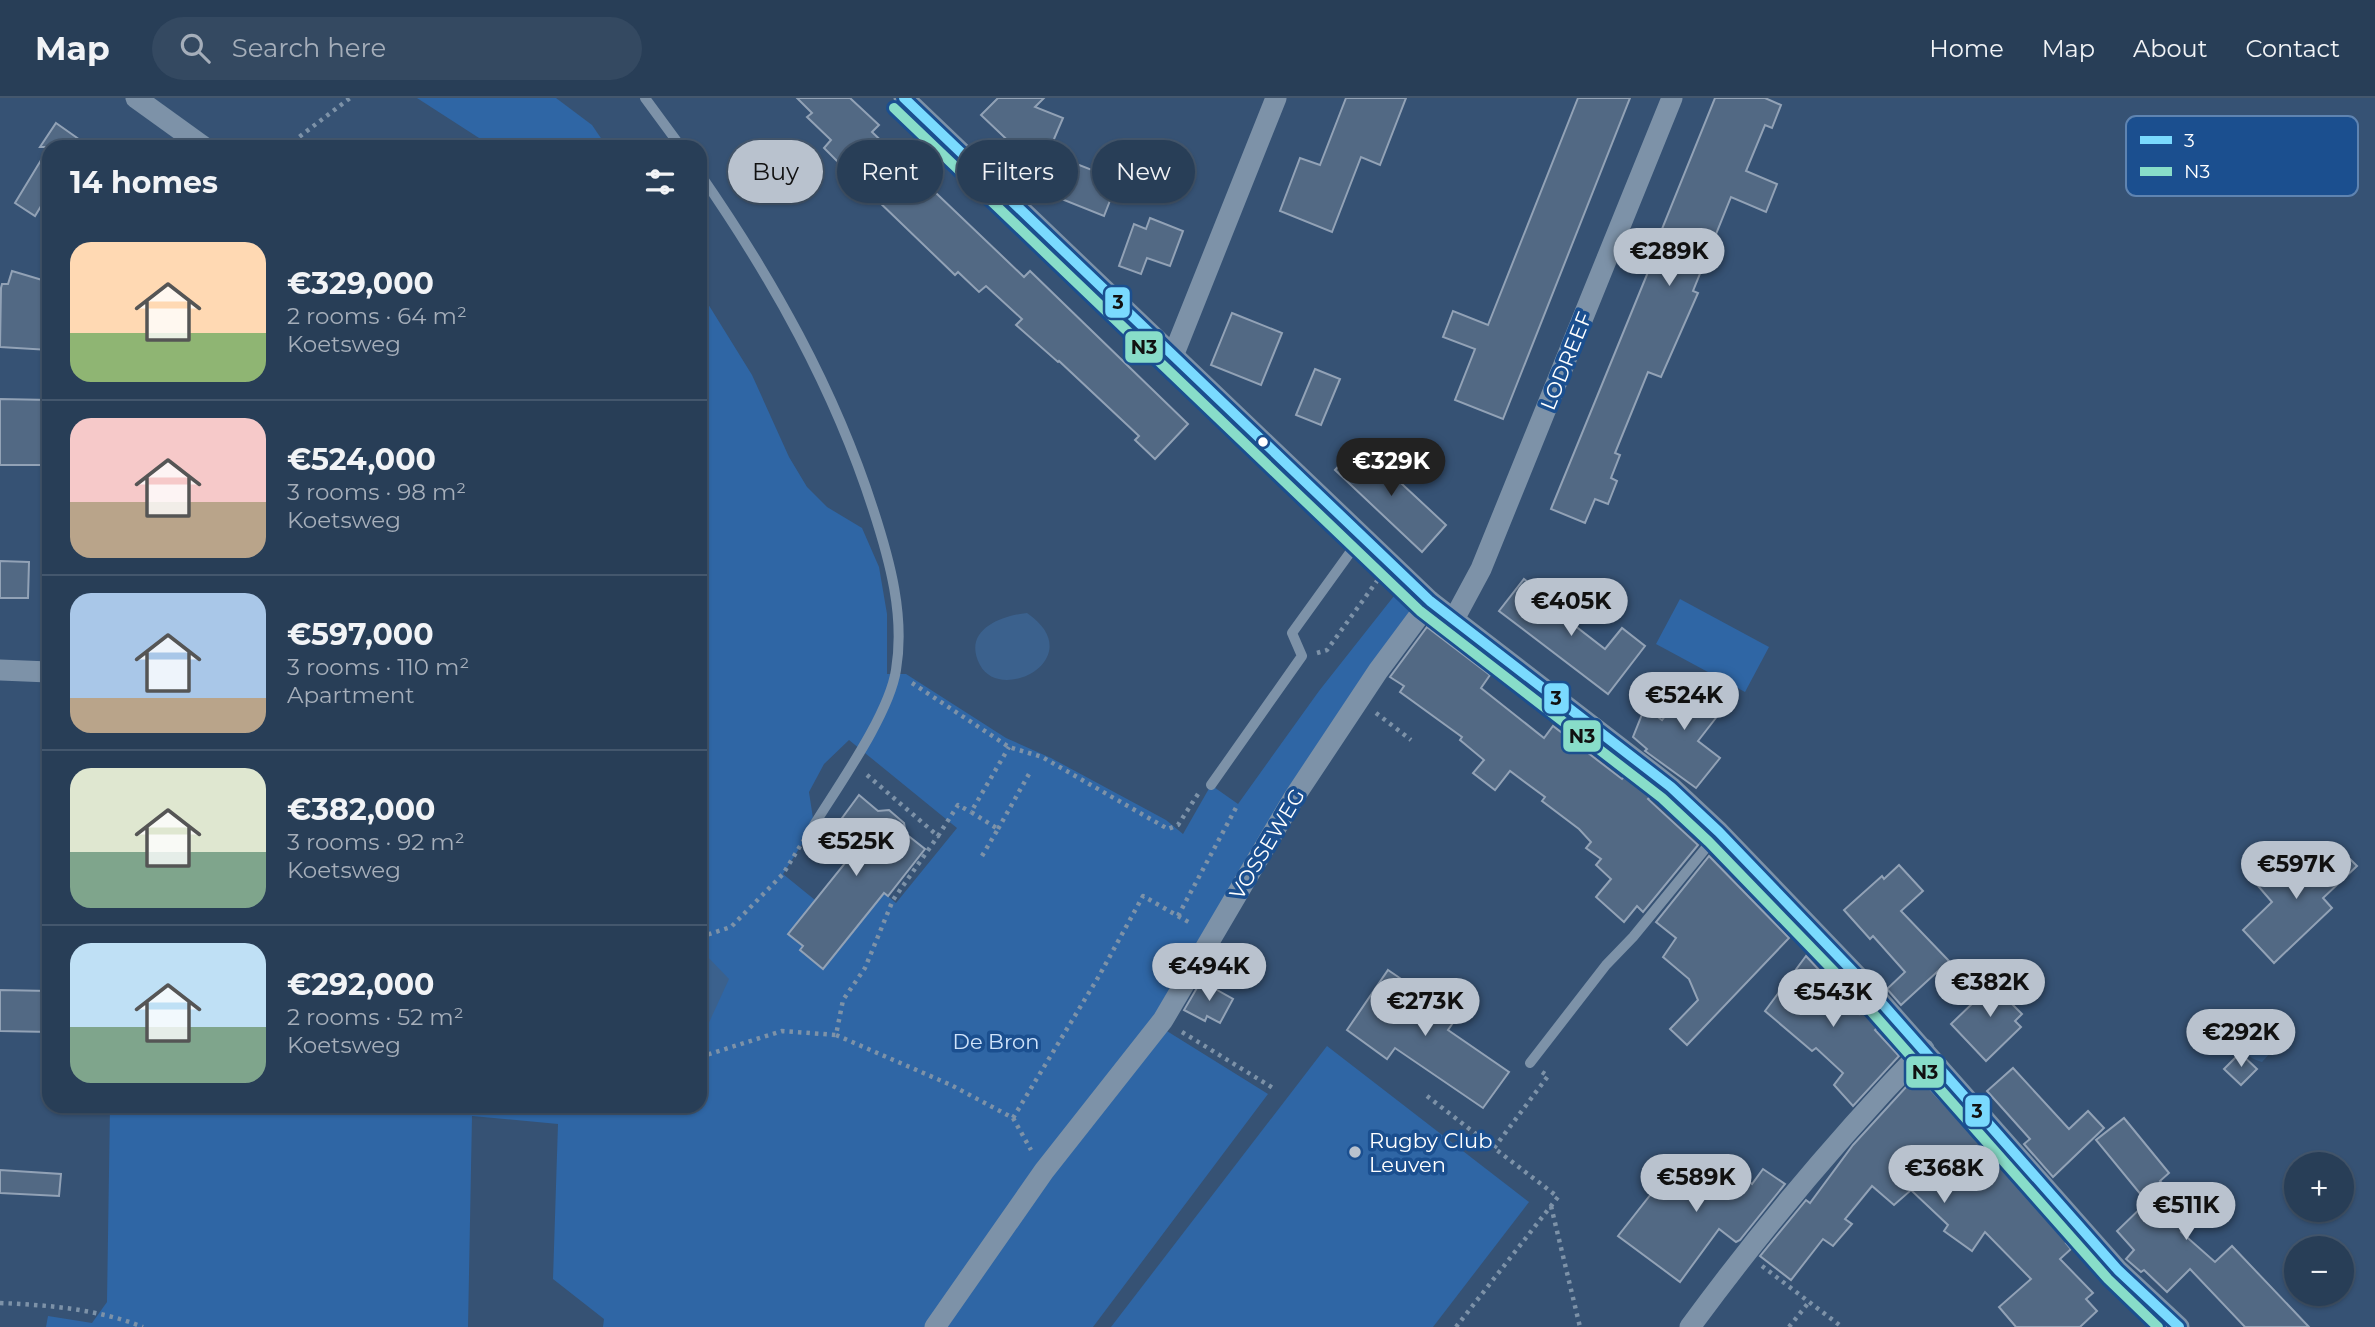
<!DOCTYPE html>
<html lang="en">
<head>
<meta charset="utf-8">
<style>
  :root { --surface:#283e57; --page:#344961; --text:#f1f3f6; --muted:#a5aeba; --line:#44576d; --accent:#b9c2ce }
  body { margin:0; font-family:Montserrat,sans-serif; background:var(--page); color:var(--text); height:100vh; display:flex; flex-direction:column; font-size:26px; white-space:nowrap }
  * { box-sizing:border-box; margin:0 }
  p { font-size:23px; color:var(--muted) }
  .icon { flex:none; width:38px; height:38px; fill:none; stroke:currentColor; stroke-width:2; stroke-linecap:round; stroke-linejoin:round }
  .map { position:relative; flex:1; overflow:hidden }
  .side { position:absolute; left:42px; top:42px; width:665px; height:973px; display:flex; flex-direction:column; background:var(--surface); border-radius:21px; box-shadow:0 2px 5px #0004,0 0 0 2px var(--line) }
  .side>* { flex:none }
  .hud { position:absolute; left:728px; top:42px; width:665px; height:63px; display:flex; gap:14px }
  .buttons { position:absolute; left:2284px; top:1054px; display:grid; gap:14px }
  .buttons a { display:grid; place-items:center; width:70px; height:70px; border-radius:50%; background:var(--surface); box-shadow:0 2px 5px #0004,0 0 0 2px var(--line); font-size:35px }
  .price { position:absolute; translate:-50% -60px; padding:0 16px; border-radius:24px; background:var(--accent); color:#111; font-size:23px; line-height:46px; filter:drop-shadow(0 2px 4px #0008) }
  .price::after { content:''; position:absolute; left:50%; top:42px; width:21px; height:16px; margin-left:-10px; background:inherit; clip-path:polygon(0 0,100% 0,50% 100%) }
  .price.current { background:#222; color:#fff }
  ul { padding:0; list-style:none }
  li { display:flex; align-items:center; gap:21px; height:175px; padding:0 28px }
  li+li { border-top:2px solid var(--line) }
  li span { display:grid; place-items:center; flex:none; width:196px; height:140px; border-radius:21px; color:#555 }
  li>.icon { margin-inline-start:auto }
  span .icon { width:84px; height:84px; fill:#fffc; stroke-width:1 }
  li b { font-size:30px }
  h2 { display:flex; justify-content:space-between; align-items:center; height:84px; padding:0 28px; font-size:30px }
  .pill { padding:0 24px; border-radius:32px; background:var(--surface); box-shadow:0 2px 5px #0004,0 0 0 2px var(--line); font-size:24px; line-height:63px }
  .pill.current { background:var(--accent); color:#111 }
  header { display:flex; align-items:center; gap:42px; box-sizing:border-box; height:98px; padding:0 35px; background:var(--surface); border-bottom:2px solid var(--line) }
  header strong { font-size:33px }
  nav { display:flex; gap:38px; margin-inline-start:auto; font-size:24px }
  .search { width:490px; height:63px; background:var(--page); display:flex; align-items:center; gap:18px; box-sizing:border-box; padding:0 24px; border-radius:38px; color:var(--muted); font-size:26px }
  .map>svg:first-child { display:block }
  .green { fill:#2f66a5; fill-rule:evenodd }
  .water { fill:#3b618d }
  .building { fill:#526984; stroke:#92a2b6; stroke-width:2 }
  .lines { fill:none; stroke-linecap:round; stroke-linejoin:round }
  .path { stroke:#7d92a8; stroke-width:4.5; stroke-dasharray:3.5 5; stroke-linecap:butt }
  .service { stroke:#7d92a8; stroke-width:10 }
  .minor { stroke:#7d92a8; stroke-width:21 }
  .bus-1-casing { stroke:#1b4f8f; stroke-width:16 }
  .bus-2-casing { stroke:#1b4f8f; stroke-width:16 }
  .bus-1 { stroke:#7adafe; stroke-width:10 }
  .bus-2 { stroke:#88ddc9; stroke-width:10 }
  .bus-dot { fill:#fff; stroke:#1b4f8f; stroke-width:2.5 }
  .poi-dot { fill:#b9c2ce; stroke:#1b4f8f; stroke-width:2.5 }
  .labels { text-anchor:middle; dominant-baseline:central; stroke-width:7; stroke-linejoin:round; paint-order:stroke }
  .street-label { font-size:21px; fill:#fff; stroke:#1b4f8f }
  .park-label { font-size:21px; fill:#cfe3fa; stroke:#1b4f8f }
  .poi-label { font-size:21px; fill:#fff; stroke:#1b4f8f; text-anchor:start }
  .key { fill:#1b4f8f; stroke:#5f84b1; stroke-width:2 }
  .key-label { font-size:19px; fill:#fff }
  .line-badge { stroke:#1b4f8f; stroke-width:2.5 }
  .pale-badge-label { font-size:19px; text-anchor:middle; font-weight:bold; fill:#111 }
</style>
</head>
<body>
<header>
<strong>Map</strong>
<div class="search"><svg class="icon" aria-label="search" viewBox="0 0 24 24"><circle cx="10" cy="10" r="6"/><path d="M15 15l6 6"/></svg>Search here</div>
<nav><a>Home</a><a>Map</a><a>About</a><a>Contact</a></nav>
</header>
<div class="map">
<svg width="2375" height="1229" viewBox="0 0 2375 1229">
  <rect width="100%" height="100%" fill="#365274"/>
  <!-- green -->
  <g class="green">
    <path d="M417 0H556L592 27 607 49H493Z"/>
    <path d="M700 193 752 277 789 359 807 389 827 409 862 430 879 469 887 516V576H906L1006 640 1051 660 1166 722 1183 736 1211 687 1238 706 1319 593 1394 498 1411 511 1154 925 1268 996 1093 1229H603L604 1221 553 1181 558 1026 472 1018 468 1229H46L48 1218 92 1225 107 1204 110 1008H700ZM849 642 957 730 896 805 884 795 823 870 800 852 803 848 788 836 815 802 783 776 814 727 809 694 824 666Z"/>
    <path d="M1680 501 1769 549 1745 594 1656 546Z"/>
    <path d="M1327 948 1529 1104 1433 1229H1111Z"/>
  </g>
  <!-- water -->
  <g class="water">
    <path d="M1027 515C1091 559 1001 607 980 567 962 533 999 518 1027 515Z"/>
    <path d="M706 857 729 881 706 931 700 934V858Z"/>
    <path d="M2272 922 2283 932 2282 942 2262 964C2251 961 2246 957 2243 946L2263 925Z"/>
  </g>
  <!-- building -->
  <g class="building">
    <path d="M797 0H850L879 27 872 34 1024 179 1030 173 1188 326 1155 361 1135 342 1139 338 1059 263 1058 264 1016 227 1022 221 986 188 979 194 958 174 955 177 848 74 824 50 831 42 807 19 812 15Z"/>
    <path d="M998 0H1044L1035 9 1063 20 1048 55 1118 82 1104 118 1059 100 1062 94 981 17Z"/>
    <path d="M1346 0H1406L1380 67 1361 59 1332 134 1280 113 1300 60 1320 67Z"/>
    <path d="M1578 0H1630L1503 321 1455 302 1475 251 1443 239 1453 213 1488 227Z"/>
    <path d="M1715 0H1765L1781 7 1772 30 1765 27 1746 73 1777 86 1766 114 1731 99 1693 193 1698 195 1661 279 1648 274 1615 355 1620 357 1611 380 1617 383 1608 406 1595 401 1585 425 1551 411 1648 174 1645 173Z"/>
    <path d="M56 25 90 49H40Z"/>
    <path d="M49 49V95L35 118 15 105Z"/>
    <path d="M1150 120 1183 133 1170 168 1147 160 1141 176 1119 168 1134 126 1146 131Z"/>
    <path d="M12 173 49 184V252L0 249 1 190 2 186H8Z"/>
    <path d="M1232 215 1282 235 1261 287 1211 267Z"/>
    <path d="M1315 271 1340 281 1321 327 1296 317Z"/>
    <path d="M0 301 49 302 48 367H0Z"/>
    <path d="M1359 346 1446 427 1422 454 1335 372Z"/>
    <path d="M0 463 29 464 28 500H0Z"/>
    <path d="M1524 481 1569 515 1565 520 1605 551 1622 530 1645 548 1608 596 1499 513Z"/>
    <path d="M1427 529 1490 577 1481 590 1544 640 1553 628 1622 681 1629 673 1655 693 1648 701 1698 747 1643 814 1637 808 1624 824 1596 799 1611 781 1596 767 1601 761 1586 750 1591 744 1579 731 1542 703 1545 699 1510 673 1495 692 1473 675 1484 662 1460 642 1462 639 1400 594 1404 588 1390 579Z"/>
    <path d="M1696 577 1729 603 1698 643 1720 660 1696 690 1645 653 1647 651 1633 639 1645 609 1662 622Z"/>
    <path d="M859 697 878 713 889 712 904 725 906 736 925 751 888 798 884 795 823 871 800 852 803 848 788 836 846 764 823 746Z"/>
    <path d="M2334 745 2357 768 2323 800 2332 810 2274 865 2243 832 2272 804 2253 782 2273 763 2293 784Z"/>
    <path d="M1709 758 1789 840 1687 947 1670 931 1698 902 1689 881 1663 859 1676 840 1656 824Z"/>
    <path d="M1899 767 1923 793 1901 813 1949 863 1901 907 1887 891 1905 874 1873 838 1870 841 1844 812 1882 778 1884 781Z"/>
    <path d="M1806 858 1860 916 1868 909 1882 925 1875 932 1899 958 1853 1008 1834 987 1843 975 1816 950 1812 953 1765 913Z"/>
    <path d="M1388 872 1457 919 1448 932 1509 974 1483 1010 1395 950 1387 961 1347 932Z"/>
    <path d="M2001 878 2019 897 2010 904 2022 916 2015 923 2021 929 1986 963 1951 926Z"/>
    <path d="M1201 883 1233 901 1220 925 1207 918 1205 923 1184 912Z"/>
    <path d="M0 892 49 893V934L0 933Z"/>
    <path d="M2240 955 2257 971 2241 987 2224 971Z"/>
    <path d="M2013 970 2069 1031 2088 1013 2104 1030 2053 1079 2024 1046 2030 1041 1987 993Z"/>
    <path d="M1917 977 2002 1068 2005 1065 2034 1097 2031 1099 2071 1142 2066 1145 2071 1151 2060 1161 2093 1195 2086 1201 2097 1213 2080 1229H2016L1999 1209 2031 1181 1985 1134 1972 1153 1944 1133 1948 1127 1911 1092 1894 1107 1872 1088 1845 1121 1852 1126 1833 1148 1823 1141 1791 1182 1760 1158 1806 1102 1810 1105 1853 1047Z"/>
    <path d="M2124 1020 2169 1075 2160 1083 2176 1100 2167 1109 2187 1128 2181 1134 2215 1164 2232 1148 2309 1229H2245L2190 1171 2167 1194 2144 1172 2141 1174 2126 1161 2134 1152 2117 1133 2147 1104 2096 1042Z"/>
    <path d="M1681 1058 1709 1081 1723 1063 1752 1086 1763 1071 1785 1086 1740 1142 1736 1144 1719 1131 1680 1184 1618 1138Z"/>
    <path d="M0 1072 61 1076 59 1098 0 1095Z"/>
  </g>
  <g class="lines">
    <!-- path -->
    <g class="path">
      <path d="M286 49 350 0"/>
      <path d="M1317 555 1327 552 1377 483"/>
      <path d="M912 585 1009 649 1042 659 1168 731 1178 727 1198 696"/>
      <path d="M1376 615 1411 642"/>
      <path d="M867 677 938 738 958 707 971 714"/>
      <path d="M998 731 1029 676"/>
      <path d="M982 758 998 731 971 714 1009 649"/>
      <path d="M1178 818 1238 706"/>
      <path d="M700 839 731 829 783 776 805 740"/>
      <path d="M1182 934 1273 990"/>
      <path d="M836 937 951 987 1013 1020 1031 1052"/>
      <path d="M700 959 782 933 836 937 843 902 865 870 893 802 938 738"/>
      <path d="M1427 998 1494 1050 1548 978 1542 974"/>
      <path d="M576 1008 588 1011 594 1008"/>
      <path d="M1013 1020 1099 878 1143 798 1192 826"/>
      <path d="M1551 1108 1580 1229"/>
      <path d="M1762 1168 1842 1229"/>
      <path d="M0 1205C48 1207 98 1211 143 1229"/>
      <path d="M1456 1229 1558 1099 1494 1050"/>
      <path d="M1789 1229 1809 1204"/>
    </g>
    <!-- service -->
    <g class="service">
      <path d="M645 0 681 49"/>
      <path d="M700 76C772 180 834 290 873 411 890 463 905 518 896 572 889 617 838 688 814 727"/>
      <path d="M1211 687 1302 558 1292 535 1362 438"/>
      <path d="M1530 965 1606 867 1633 839 1719 734"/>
    </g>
    <!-- minor -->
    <g class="minor">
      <path d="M136 0 204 49"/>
      <path d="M904 0 1430 503 1671 689 1719 734 1864 885 2118 1172 2179 1229"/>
      <path d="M1173 258 1276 0"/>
      <path d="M1453 523 1481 471 1672 0"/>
      <path d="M0 572 49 574"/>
      <path d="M935 1229 1044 1073 1163 922 1293 701 1378 573 1430 503"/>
      <path d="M1690 1229C1762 1131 1839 1039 1924 951"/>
    </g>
    <defs>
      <path id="bus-1" d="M904 0 1430 503 1671 689 1719 734 1864 885 2118 1172 2179 1229"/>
      <path id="bus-2" d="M894 10 1420 513 1662 700 1709 744 1854 894 2108 1181 2158 1229"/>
    </defs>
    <!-- bus-1 casing -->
    <use href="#bus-1" class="bus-1-casing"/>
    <!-- bus-2 casing -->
    <use href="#bus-2" class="bus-2-casing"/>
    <!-- bus-1 -->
    <use href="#bus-1" class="bus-1"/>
    <!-- bus-2 -->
    <use href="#bus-2" class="bus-2"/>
  </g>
  <!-- markers -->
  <circle class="bus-dot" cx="1263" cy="344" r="6"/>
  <circle class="poi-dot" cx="1355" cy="1054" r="7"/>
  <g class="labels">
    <!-- street labels -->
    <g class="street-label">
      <text transform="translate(1566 263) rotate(-68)">LODREEF</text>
      <text transform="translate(1267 746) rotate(-59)">VOSSEWEG</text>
    </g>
    <!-- park labels -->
    <g class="park-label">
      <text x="996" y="943">De Bron</text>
    </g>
    <!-- poi labels -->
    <g class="poi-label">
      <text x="1369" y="1042">Rugby Club<tspan x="1369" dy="24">Leuven</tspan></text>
    </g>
  </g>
  <!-- legend -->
  <rect x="2126" y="18" width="232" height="80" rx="10" class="key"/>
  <rect x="2140" y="38" width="32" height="8" fill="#7adafe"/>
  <rect x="2140" y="69" width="32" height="9" fill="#88ddc9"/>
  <g class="key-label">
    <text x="2184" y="49">3</text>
    <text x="2184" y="80">N3</text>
  </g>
  <g class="line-badge">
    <rect x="1104" y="188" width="27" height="33" rx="7" fill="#7adafe"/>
    <rect x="1124" y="232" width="40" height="34" rx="7" fill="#88ddc9"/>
    <rect x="1543" y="584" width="27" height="33" rx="7" fill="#7adafe"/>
    <rect x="1562" y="621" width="40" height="34" rx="7" fill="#88ddc9"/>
    <rect x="1905" y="957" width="40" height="34" rx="7" fill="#88ddc9"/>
    <rect x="1964" y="996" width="27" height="34" rx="7" fill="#7adafe"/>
  </g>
  <g class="pale-badge-label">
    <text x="1118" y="211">3</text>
    <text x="1144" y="256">N3</text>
    <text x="1556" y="607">3</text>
    <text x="1582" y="645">N3</text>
    <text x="1925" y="981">N3</text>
    <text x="1977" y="1020">3</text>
  </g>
</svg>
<div class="buttons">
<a>+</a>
<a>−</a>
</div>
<b class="price" style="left:1669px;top:190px">€289K</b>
<b class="price current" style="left:1391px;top:400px">€329K</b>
<b class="price" style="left:1571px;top:540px">€405K</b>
<b class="price" style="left:1684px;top:634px">€524K</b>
<b class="price" style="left:856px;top:780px">€525K</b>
<b class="price" style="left:2296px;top:803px">€597K</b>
<b class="price" style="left:1209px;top:905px">€494K</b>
<b class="price" style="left:1990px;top:921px">€382K</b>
<b class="price" style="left:1833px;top:931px">€543K</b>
<b class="price" style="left:1425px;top:940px">€273K</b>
<b class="price" style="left:2241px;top:971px">€292K</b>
<b class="price" style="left:1944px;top:1107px">€368K</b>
<b class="price" style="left:1696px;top:1116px">€589K</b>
<b class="price" style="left:2186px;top:1144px">€511K</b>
<div class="hud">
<a class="pill current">Buy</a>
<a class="pill">Rent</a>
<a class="pill">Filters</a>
<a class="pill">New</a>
</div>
<section class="side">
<h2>14 homes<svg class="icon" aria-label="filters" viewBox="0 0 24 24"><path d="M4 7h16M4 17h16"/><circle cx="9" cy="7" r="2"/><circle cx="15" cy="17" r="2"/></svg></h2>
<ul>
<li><span style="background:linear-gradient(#ffd9b3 65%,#8fb573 0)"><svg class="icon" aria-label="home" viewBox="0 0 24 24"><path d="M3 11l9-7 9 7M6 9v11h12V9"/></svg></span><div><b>€329,000</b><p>2 rooms · 64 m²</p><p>Koetsweg</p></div></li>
<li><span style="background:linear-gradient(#f6c9c9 60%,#b9a48a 0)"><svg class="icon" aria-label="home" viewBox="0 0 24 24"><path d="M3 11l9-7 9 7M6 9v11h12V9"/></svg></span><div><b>€524,000</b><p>3 rooms · 98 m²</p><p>Koetsweg</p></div></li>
<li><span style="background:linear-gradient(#a9c7e8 75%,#b9a48a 0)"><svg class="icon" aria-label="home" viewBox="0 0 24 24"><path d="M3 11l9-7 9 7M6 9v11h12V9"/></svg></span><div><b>€597,000</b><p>3 rooms · 110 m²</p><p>Apartment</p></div></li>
<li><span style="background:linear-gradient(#dfe7d0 60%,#7fa58c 0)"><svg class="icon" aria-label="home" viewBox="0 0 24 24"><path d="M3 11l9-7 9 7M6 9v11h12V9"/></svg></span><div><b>€382,000</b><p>3 rooms · 92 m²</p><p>Koetsweg</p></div></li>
<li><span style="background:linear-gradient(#bfe0f5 60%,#7fa58c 0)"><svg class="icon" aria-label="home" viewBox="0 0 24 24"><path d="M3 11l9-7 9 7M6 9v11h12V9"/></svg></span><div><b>€292,000</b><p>2 rooms · 52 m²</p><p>Koetsweg</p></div></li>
</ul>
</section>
</div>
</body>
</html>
